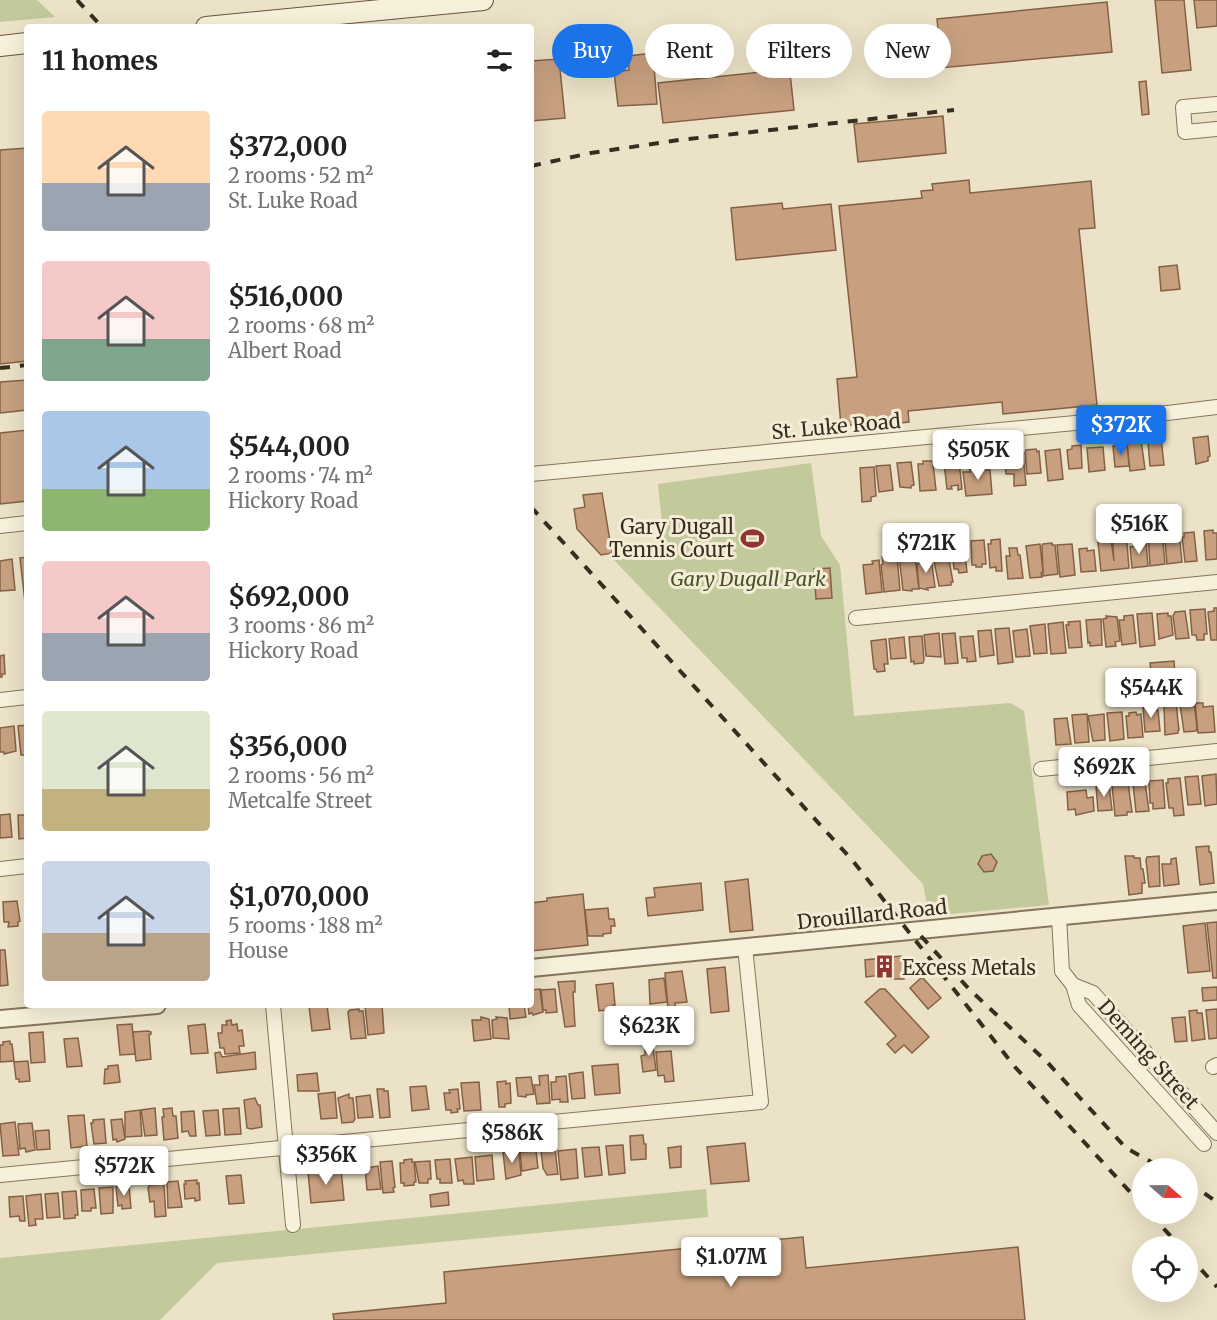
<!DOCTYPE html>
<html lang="en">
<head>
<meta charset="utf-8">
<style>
  :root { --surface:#fff; --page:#f2f2f2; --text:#222; --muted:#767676; --accent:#1a73e8 }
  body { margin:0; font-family:Merriweather,serif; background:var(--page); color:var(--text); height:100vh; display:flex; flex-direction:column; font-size:22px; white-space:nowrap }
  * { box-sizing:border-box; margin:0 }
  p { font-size:20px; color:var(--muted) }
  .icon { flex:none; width:33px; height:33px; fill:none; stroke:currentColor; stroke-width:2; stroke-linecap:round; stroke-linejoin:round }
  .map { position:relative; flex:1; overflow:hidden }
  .sheet { position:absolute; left:24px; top:24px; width:510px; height:984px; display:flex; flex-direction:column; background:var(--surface); border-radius:6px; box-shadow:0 6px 24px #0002 }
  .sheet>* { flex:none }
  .guide { position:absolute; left:552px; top:24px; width:570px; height:54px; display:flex; gap:12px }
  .needle { width:39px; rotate:110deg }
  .controls { position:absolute; left:1132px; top:1158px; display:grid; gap:12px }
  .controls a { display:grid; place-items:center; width:66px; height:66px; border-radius:50%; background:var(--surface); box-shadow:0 6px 24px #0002; font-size:30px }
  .price { position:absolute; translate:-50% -51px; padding:0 14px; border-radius:6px; background:#fff; color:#222; font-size:20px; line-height:39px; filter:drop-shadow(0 2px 3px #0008) }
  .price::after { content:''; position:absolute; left:50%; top:36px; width:18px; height:14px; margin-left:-9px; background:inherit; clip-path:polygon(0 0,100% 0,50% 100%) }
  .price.current { background:var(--accent); color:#fff }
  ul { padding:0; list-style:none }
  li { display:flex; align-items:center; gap:18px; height:150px; padding:0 18px }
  li span { display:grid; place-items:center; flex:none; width:168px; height:120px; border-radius:6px; color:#555 }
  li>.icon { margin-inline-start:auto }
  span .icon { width:72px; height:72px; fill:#fffc; stroke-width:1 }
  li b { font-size:26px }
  h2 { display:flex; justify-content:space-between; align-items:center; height:72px; padding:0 18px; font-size:26px }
  .chip { padding:0 21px; border-radius:27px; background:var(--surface); box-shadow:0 6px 24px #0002; font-size:21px; line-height:54px }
  .chip.current { background:var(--accent); color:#fff }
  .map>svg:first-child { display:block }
  .green { fill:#c2c99b }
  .building { fill:#c8a07f; stroke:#846145; stroke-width:1.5 }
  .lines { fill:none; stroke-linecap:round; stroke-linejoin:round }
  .minor-casing { stroke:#86755d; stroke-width:16 }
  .tertiary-casing { stroke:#86755d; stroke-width:20 }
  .secondary-casing { stroke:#685640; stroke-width:22 }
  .minor { stroke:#f7f0da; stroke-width:14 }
  .tertiary { stroke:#f7f0da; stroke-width:16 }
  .secondary { stroke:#f7f0da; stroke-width:20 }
  .rail { stroke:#382d20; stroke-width:4; stroke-dasharray:10 10; stroke-linecap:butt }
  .labels { text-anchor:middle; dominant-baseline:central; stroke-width:6; stroke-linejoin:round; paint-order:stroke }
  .street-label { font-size:20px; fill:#382d20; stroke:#f4ecd6 }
  .poi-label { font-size:20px; fill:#382d20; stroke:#f4ecd6; text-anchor:end }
  .park-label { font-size:20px; font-style:italic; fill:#465328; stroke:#f4ecd6 }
</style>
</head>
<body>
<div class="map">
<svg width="1217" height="1320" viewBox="0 0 1217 1320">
  <rect width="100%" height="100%" fill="#ece2c7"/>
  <!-- green -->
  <g class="green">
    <path d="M0 0H37L55 17 0 22Z"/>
    <path d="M811 463 821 536 840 565 854 716 1010 703 1024 711 1049 905 929 916 923 884 613 559 665 554 658 484Z"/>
    <path d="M706 1189 708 1217 217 1263 160 1320H0V1258Z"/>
  </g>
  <!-- building -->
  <g class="building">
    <path d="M1155 0H1184L1191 70 1162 73Z"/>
    <path d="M1194 0H1217V26L1197 28Z"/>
    <path d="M1107 2 1112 52 928 69 927 59 941 58 937 19Z"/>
    <path d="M653 53 657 104 618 106 614 72 629 70 628 56Z"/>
    <path d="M559 59 565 118 531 121V61Z"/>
    <path d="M781 70V74L790 73 794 110 663 123 658 83Z"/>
    <path d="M1146 81 1149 114 1142 115 1139 82Z"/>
    <path d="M943 116 946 153 858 162 854 124Z"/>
    <path d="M27 148V361L0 364V150Z"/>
    <path d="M969 180 970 193 1091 181 1095 228 1079 229 1097 405 1003 414 1002 402 908 411 909 422 861 427V424L841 426 837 379 857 377 839 206 922 198 921 191 933 190 932 184Z"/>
    <path d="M782 203 783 209 831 204 836 250 736 260 731 208Z"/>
    <path d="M1177 265 1180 289 1161 291 1159 267Z"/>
    <path d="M27 380V410L0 413V382Z"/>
    <path d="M27 430V501L0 504V433Z"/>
    <path d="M1208 436 1210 456 1208 457V461L1196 464 1193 438Z"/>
    <path d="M1161 438 1164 465 1150 466 1148 442 1153 441V439Z"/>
    <path d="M1141 440 1145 469 1130 471 1127 444 1128 442Z"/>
    <path d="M1127 444 1129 466 1115 467 1113 446Z"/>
    <path d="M1081 445 1082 468 1069 469 1067 450 1072 449V446Z"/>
    <path d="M1103 447 1105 470 1089 472 1087 448Z"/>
    <path d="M1036 449 1037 452 1039 451 1041 473 1027 474 1025 453 1026 450Z"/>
    <path d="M1060 449 1063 479 1048 481 1045 451Z"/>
    <path d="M1018 450V453H1023L1026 485 1014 486V474H1006L1004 455 1009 454 1008 451Z"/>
    <path d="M923 461H932L933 463 936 490 920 491 918 464H923Z"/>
    <path d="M959 461 962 489 958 490V485L951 486 952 489H947L944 462Z"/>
    <path d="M911 462 914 485 911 486V488L900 487 897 463Z"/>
    <path d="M983 464 984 470H990L992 494 966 496 963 472H970L969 465Z"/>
    <path d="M890 465 893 490 879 492 876 466Z"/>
    <path d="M874 467 876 496 871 497V501L862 502 860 468Z"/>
    <path d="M602 493 612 553 601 555 577 529 574 509 585 507 583 495Z"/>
    <path d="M913 528 915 545 899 547 898 530Z"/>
    <path d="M1114 529H1121V533L1126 532 1129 568 1101 571 1097 533 1110 532 1114 561 1112 534H1114Z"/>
    <path d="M1213 530V533H1217V559L1206 560 1204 531Z"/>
    <path d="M1162 532 1165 564 1150 566 1148 534Z"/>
    <path d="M1194 532 1197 561 1185 562 1182 537H1184V533Z"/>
    <path d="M1179 533 1182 562 1167 564 1165 541 1167 540 1166 534Z"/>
    <path d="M1000 539 1002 571H996V567L990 568 988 544H991V540Z"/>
    <path d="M984 540 986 564H982V567H976V565H972L971 541Z"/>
    <path d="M1146 541 1148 566 1132 568 1130 547 1137 546V542Z"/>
    <path d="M1052 543V545H1055L1058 574 1043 576 1042 546 1043 544Z"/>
    <path d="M1040 544 1043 572 1041 573 1042 577 1030 578 1026 546Z"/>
    <path d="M1072 544 1075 575 1060 577 1057 545Z"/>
    <path d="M964 547 967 572 959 573 958 569H954L952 549Z"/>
    <path d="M1009 548H1017L1018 555H1020L1023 578 1008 579 1006 556H1010Z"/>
    <path d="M1087 548V551L1094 550 1096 571 1081 572 1079 549Z"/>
    <path d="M948 555 953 582H951V585L939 586 934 561 941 560 940 556Z"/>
    <path d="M897 556 900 590 884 592 881 565 883 564 882 557Z"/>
    <path d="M904 556V558L915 557 919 589H912V591L903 590 900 565 901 557Z"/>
    <path d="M27 557V602H25L20 558Z"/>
    <path d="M931 557 935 587 927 588 928 590 919 588 917 564 920 563V558Z"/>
    <path d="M12 559 15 590 0 591V561Z"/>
    <path d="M879 560 882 592 866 594 863 565 873 564 872 561Z"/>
    <path d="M830 568 832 598 816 599 814 569Z"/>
    <path d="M1214 608H1217V640H1211L1208 612 1214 611Z"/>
    <path d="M1205 609 1207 634H1204V640H1197L1196 635H1192L1190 610Z"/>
    <path d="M1185 611 1189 638 1176 639 1173 616 1175 612Z"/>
    <path d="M1152 613 1155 645 1140 647 1137 614Z"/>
    <path d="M1168 613V616H1171L1173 635 1159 639 1157 614Z"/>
    <path d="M1133 615 1136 643 1122 645 1119 620H1124V616Z"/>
    <path d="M1106 616 1117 617 1120 641 1115 642 1116 646 1106 647 1103 619 1107 618Z"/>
    <path d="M1101 619 1102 645 1090 646V642L1088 643 1086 620Z"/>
    <path d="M1080 621 1082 647 1069 648 1066 625H1069L1068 622Z"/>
    <path d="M1063 622 1066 653 1051 654 1048 624Z"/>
    <path d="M1045 624 1047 653 1034 654 1030 626Z"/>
    <path d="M1009 628 1013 662 998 664 995 629Z"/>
    <path d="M1027 629 1030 656 1016 657 1013 631Z"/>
    <path d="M991 630 994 655 980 657 978 631Z"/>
    <path d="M939 633 941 657 926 656 924 635Z"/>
    <path d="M955 633 958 663 945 664 942 634Z"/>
    <path d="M922 636 924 660 923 663 914 664V661L911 662 909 637Z"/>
    <path d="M973 636 976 661 967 662V658H962L960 637Z"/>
    <path d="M904 637 906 658 891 659 889 639Z"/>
    <path d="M886 639 888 664H884L885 671 877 672 876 669H874L871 641Z"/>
    <path d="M4 655 5 674H2V677H0V656Z"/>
    <path d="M1174 661 1175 676 1152 678 1150 663Z"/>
    <path d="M1194 702 1197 728 1196 731 1184 732 1180 704Z"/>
    <path d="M1176 703 1179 730H1178V733L1165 735 1164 704Z"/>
    <path d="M1195 703H1203V707L1213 706 1215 732 1198 733Z"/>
    <path d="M1154 706V710H1158L1160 731 1145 732 1143 707Z"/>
    <path d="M1122 712 1124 739 1110 741 1107 713Z"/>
    <path d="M1136 712 1137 715 1141 714 1143 737 1128 738 1126 716H1129V713Z"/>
    <path d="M1087 714 1089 742 1075 743 1072 715Z"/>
    <path d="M1104 714 1105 740 1093 741 1088 716Z"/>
    <path d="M1067 718 1071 744 1056 745 1054 719Z"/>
    <path d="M27 725V755H21L18 726Z"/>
    <path d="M14 726 16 751 4 754V752H0V728Z"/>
    <path d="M1216 774 1217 804 1205 806 1202 776Z"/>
    <path d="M1198 776 1201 804 1188 805 1185 777Z"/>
    <path d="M1180 778 1184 815 1174 816 1173 808H1169L1166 783H1168V779Z"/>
    <path d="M1163 780 1165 808 1153 809V803H1150L1149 781Z"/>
    <path d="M1145 782 1149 811 1136 812 1133 783Z"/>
    <path d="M1128 783 1132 812H1127V815L1115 816 1112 785Z"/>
    <path d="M1109 784 1112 810 1098 811 1096 786Z"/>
    <path d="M1086 790 1087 798 1093 797 1094 811 1076 815 1075 809 1068 810 1067 792Z"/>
    <path d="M10 814 12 837 0 838V815Z"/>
    <path d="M18 815H27V838L19 839Z"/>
    <path d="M1209 846V852H1211L1214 883 1200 885 1196 847Z"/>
    <path d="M991 854 997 862 993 871 984 872 978 864 982 856Z"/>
    <path d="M1125 856H1134V858H1140L1141 869H1143L1145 883H1142V893L1129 895Z"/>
    <path d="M1159 856 1160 886 1149 887 1146 860 1147 857Z"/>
    <path d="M1176 858 1179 884 1164 886 1162 864H1171V859Z"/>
    <path d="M748 879 753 930 730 932 725 882Z"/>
    <path d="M701 883 703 910 648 916 646 898 655 897 654 888Z"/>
    <path d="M583 894 588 945 531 951V903L547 901V898Z"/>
    <path d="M17 901 20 921 18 922V926L8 927 9 922H4L3 902Z"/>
    <path d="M608 908 609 919H614L615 926H611V933L603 934V936H588L585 910Z"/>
    <path d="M1217 922V978H1213L1207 923Z"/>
    <path d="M1205 923 1210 971 1188 973 1183 926Z"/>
    <path d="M0 950H5L8 985 0 986Z"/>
    <path d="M901 956 904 979H890V974L866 977 865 960Z"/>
    <path d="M725 967 729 1011 711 1013 707 969Z"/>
    <path d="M682 971 687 1002 675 1003V1008H668L665 973Z"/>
    <path d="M922 977 941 998 928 1009 910 988Z"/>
    <path d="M664 978 667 1002 650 1004 649 980Z"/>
    <path d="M575 981V992H573L575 1026 565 1027 558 982Z"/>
    <path d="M613 983 615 1005H613L614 1009 599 1011 596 985Z"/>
    <path d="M1217 987V1000L1203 1001 1202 988Z"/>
    <path d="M540 989 543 1012 533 1015 532 1013 529 1014 528 1005H531V990Z"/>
    <path d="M555 989 557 1012 546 1013V1010H543L541 990Z"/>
    <path d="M880 989H885L929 1037 912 1053 904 1045 895 1053 887 1044 896 1036 865 1002Z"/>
    <path d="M327 1005 330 1029 312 1031 309 1006Z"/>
    <path d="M382 1005 384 1033 368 1035 365 1006Z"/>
    <path d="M509 1005H524L526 1017 510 1019Z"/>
    <path d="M635 1008V1013L649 1012 651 1028 617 1031 615 1015 627 1014V1009Z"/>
    <path d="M359 1009V1011H363L366 1038 351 1039 348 1012 350 1010Z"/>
    <path d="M1217 1009V1038L1209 1039 1206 1010Z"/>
    <path d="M1197 1010V1013H1202L1205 1039 1192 1041 1189 1011Z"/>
    <path d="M481 1017 489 1019 491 1039 474 1041 472 1020H481Z"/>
    <path d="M496 1017 507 1018 509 1039 493 1038 492 1020 497 1019Z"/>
    <path d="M1185 1017 1187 1041 1175 1042 1172 1018Z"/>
    <path d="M231 1020 232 1025 237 1024 238 1031 242 1030 244 1046H239L240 1053 225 1054 224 1048H220L218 1033H222V1025H227L226 1021Z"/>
    <path d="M132 1024 135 1054 120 1055 117 1025Z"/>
    <path d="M205 1024 208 1053 191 1054 188 1026Z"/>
    <path d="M148 1031 151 1032V1034L149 1035 151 1059 136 1061 133 1032Z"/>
    <path d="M43 1032 45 1062 31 1063 29 1033Z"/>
    <path d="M78 1038 82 1066 67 1067 64 1039Z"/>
    <path d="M652 1039 656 1070 643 1072 641 1056 645 1055V1040Z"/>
    <path d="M10 1041V1044H12L14 1061 0 1062V1045H3V1042Z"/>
    <path d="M671 1051 674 1081 665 1082 664 1075 658 1076 656 1052Z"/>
    <path d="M220 1052 222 1057 255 1052 256 1069 217 1073 215 1053Z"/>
    <path d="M28 1061 30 1081 19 1082V1079H16L14 1062Z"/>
    <path d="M618 1064 620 1093 595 1095 592 1066Z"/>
    <path d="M118 1065 120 1082 104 1084 105 1069H108V1066Z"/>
    <path d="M583 1072 585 1098 572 1099 569 1074Z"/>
    <path d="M317 1073 319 1091H298L297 1075Z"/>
    <path d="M548 1075 550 1103 537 1104 534 1085H540L539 1076Z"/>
    <path d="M566 1076 568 1102H560V1099L552 1100 551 1082H556V1077Z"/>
    <path d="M531 1077 534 1094 526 1095V1097L518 1096 516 1078Z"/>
    <path d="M506 1081V1084L510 1083 511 1103 505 1104V1107H499L497 1082Z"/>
    <path d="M479 1082 481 1110 464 1111 461 1083Z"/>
    <path d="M426 1086 429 1109 412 1111 410 1087Z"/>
    <path d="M377 1089H384V1091H388L390 1117 380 1118Z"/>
    <path d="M458 1089 460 1109H457L458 1112 451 1113V1110H446L444 1093H450L449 1090Z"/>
    <path d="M335 1092 337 1118 321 1119 318 1094Z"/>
    <path d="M349 1094V1098H353L355 1119 353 1122 342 1123 338 1098Z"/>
    <path d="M370 1095 373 1117 358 1118 356 1097Z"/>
    <path d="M255 1098 258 1105H260L262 1127 251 1129 247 1128 244 1100Z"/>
    <path d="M155 1108 157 1135 145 1136 141 1110Z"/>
    <path d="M172 1108 173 1116H176L178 1138 164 1140 162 1117H164L163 1109Z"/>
    <path d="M239 1108 241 1134 225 1135 223 1109Z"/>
    <path d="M140 1110 142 1136 125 1137V1112Z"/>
    <path d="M218 1110 220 1135 206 1136 203 1111Z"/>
    <path d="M194 1111 196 1136H190L188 1131 182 1132 181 1112Z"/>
    <path d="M84 1115 87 1146 71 1148 68 1116Z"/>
    <path d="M104 1119 106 1143 94 1144 91 1123H93V1120Z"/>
    <path d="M122 1119 125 1139 117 1142 116 1139 113 1140 111 1120Z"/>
    <path d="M15 1122 19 1155 3 1156 0 1124Z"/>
    <path d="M32 1123 35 1150 26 1152 25 1148 20 1149 18 1124Z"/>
    <path d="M49 1130 50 1149 37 1150 35 1131Z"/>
    <path d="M643 1135 644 1144H646V1159L631 1160 630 1136Z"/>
    <path d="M745 1143 749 1181 711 1184 707 1147Z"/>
    <path d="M623 1145 625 1173 609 1175 606 1146Z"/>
    <path d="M681 1146V1167L670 1168 668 1148Z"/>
    <path d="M599 1147 602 1175 585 1177 582 1148Z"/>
    <path d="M555 1149 558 1174 547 1175 543 1168 541 1150Z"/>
    <path d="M576 1149 578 1178 561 1180 558 1151Z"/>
    <path d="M511 1151V1153L519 1152 521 1175 506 1179 503 1152Z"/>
    <path d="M536 1151 538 1168 522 1171 520 1152Z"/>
    <path d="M492 1155 494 1179 477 1181 475 1157Z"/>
    <path d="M472 1157 474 1184H464L463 1180 458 1181 455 1159Z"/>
    <path d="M412 1159V1162H414L416 1182H414V1185L404 1186V1183H401L400 1163H404V1160Z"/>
    <path d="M450 1159 452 1183H440V1179H437L435 1160Z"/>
    <path d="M392 1161 395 1187 393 1188 394 1192 383 1193 380 1162Z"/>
    <path d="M430 1161 431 1179H428V1183H419L415 1162Z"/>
    <path d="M378 1166 381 1189 367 1190 365 1168Z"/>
    <path d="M341 1169 344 1200 311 1203 308 1172 320 1171V1174H330L329 1170Z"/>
    <path d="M241 1175 244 1203 229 1204 226 1176Z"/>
    <path d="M197 1180V1184L199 1183 200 1200 195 1201V1198L185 1199 184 1184H186L185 1181Z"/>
    <path d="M178 1181 182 1207 168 1208 167 1182Z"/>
    <path d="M161 1184 164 1186 166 1216 155 1217 154 1201 150 1202 148 1188 150 1185Z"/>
    <path d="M129 1186 131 1208 122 1209V1205L118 1206 116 1187Z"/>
    <path d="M113 1187V1213L101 1214 99 1188Z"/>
    <path d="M94 1189 96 1208H91V1211H82L81 1190Z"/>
    <path d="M76 1191 78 1215H75V1218L64 1219 62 1192Z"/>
    <path d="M448 1192 449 1205 431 1207 430 1195Z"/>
    <path d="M58 1193 60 1217 47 1218 45 1194Z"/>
    <path d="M41 1194 43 1219H35L36 1225 29 1226 26 1196Z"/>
    <path d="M23 1196 25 1221H20L19 1216 10 1217 9 1197Z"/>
    <path d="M803 1237 806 1268 1018 1247 1025 1320H334L333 1314 446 1303 444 1272Z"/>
  </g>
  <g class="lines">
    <defs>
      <g id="minor">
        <path d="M1217 104 1183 107 1185 132 1217 129"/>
        <path d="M531 474 1118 419 1217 407"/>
        <path d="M0 526 27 523"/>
        <path d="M856 618 1217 582"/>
        <path d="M0 700 27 697"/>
        <path d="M1041 769 1217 751"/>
        <path d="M0 869 27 866"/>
        <path d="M1059 917 1062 971 1073 985 1079 1005 1204 1144"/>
        <path d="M1073 985 1093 993 1217 1133"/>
        <path d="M273 1005 293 1225"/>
        <path d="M1213 1067 1217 1065"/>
        <path d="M0 1175 761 1102 745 947"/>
      </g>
      <g id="tertiary">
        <path d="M531 968 1217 901"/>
        <path d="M0 1019 157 1005"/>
      </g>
      <g id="secondary">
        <path d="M206 27 483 0"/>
        <path d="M0 46 27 43"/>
      </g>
    </defs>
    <!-- minor casing -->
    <use href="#minor" class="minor-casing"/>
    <!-- tertiary casing -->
    <use href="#tertiary" class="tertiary-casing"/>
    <!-- secondary casing -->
    <use href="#secondary" class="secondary-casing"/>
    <!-- minor -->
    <use href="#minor" class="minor"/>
    <!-- tertiary -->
    <use href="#tertiary" class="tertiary"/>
    <!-- secondary -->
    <use href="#secondary" class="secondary"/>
    <!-- rail -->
    <g class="rail">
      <path d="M77 0 102 27"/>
      <path d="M531 166 591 153 679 140 954 110"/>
      <path d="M0 368 27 365"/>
      <path d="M531 507 853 861 1015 1067 1143 1206"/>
      <path d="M921 936 969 989 1048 1063 1126 1148 1162 1168"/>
      <path d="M1188 1182 1217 1202"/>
      <path d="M1150 1214 1180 1246"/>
      <path d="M1188 1255 1217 1287"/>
    </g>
  </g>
  <!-- icons -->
  <defs>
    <symbol id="stadium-bare" viewBox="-9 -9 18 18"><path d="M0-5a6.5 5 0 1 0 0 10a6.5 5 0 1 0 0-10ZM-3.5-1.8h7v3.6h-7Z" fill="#923431" stroke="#f4ecd6" stroke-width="2.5" paint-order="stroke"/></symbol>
    <symbol id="building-bare" viewBox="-9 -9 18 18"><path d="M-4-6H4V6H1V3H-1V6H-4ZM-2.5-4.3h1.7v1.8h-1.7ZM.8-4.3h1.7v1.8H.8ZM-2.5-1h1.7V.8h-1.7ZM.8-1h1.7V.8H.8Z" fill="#923431" stroke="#f4ecd6" stroke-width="2.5" paint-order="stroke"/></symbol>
  </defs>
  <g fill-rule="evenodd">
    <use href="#stadium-bare" x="736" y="522" width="33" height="33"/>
    <use href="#building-bare" x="868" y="950" width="33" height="33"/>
  </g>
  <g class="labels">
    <!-- street labels -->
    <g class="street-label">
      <text transform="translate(836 426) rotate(-5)">St. Luke Road</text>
      <text transform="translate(872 914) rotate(-6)">Drouillard Road</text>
      <text transform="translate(1149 1054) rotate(48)">Deming Street</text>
    </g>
    <!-- poi labels -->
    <g class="poi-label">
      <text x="734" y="526">Gary Dugall<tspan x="734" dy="23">Tennis Court</tspan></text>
      <text x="902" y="967" text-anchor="start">Excess Metals</text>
    </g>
    <!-- park labels -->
    <g class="park-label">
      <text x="748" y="578">Gary Dugall Park</text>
    </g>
  </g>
</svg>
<div class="controls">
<a><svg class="needle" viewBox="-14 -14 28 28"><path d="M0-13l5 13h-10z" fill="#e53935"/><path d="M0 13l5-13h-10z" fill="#767676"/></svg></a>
<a><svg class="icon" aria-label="locate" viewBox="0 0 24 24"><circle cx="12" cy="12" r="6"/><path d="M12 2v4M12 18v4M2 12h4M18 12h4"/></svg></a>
</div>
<b class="price current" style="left:1121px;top:456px">$372K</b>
<b class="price" style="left:978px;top:481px">$505K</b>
<b class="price" style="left:1139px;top:555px">$516K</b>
<b class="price" style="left:926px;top:574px">$721K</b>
<b class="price" style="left:1151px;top:719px">$544K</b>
<b class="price" style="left:1104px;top:798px">$692K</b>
<b class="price" style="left:649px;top:1057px">$623K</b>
<b class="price" style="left:512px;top:1164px">$586K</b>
<b class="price" style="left:326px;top:1186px">$356K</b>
<b class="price" style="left:124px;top:1197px">$572K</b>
<b class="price" style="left:731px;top:1288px">$1.07M</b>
<div class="guide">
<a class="chip current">Buy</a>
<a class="chip">Rent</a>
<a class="chip">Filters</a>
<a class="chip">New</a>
</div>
<section class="sheet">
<h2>11 homes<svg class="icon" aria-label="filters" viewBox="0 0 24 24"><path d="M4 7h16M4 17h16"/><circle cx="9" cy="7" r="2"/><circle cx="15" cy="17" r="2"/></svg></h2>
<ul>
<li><span style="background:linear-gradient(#ffd9b3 60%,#9aa5b1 0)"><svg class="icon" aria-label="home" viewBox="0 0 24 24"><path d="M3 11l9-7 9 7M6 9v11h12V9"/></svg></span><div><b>$372,000</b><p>2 rooms · 52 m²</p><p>St. Luke Road</p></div></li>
<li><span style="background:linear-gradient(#f6c9c9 65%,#7fa58c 0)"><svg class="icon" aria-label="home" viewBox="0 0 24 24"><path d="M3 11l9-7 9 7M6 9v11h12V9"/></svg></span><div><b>$516,000</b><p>2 rooms · 68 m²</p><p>Albert Road</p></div></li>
<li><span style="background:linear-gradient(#a9c7e8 65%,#8fb573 0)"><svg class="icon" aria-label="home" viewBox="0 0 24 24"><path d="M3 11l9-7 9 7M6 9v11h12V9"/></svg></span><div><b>$544,000</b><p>2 rooms · 74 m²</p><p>Hickory Road</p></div></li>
<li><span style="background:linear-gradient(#f6c9c9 60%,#9aa5b1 0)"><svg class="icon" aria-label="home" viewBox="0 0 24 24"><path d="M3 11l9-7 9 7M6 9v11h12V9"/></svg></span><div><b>$692,000</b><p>3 rooms · 86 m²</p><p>Hickory Road</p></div></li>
<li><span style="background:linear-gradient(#dfe7d0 65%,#c2b280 0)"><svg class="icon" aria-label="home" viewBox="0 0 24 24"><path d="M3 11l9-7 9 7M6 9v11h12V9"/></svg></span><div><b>$356,000</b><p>2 rooms · 56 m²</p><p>Metcalfe Street</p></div></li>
<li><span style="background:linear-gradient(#c9d6e8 60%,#b9a48a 0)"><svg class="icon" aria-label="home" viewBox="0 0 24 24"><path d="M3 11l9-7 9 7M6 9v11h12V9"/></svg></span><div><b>$1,070,000</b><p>5 rooms · 188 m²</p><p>House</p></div></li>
</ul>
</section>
</div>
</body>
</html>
